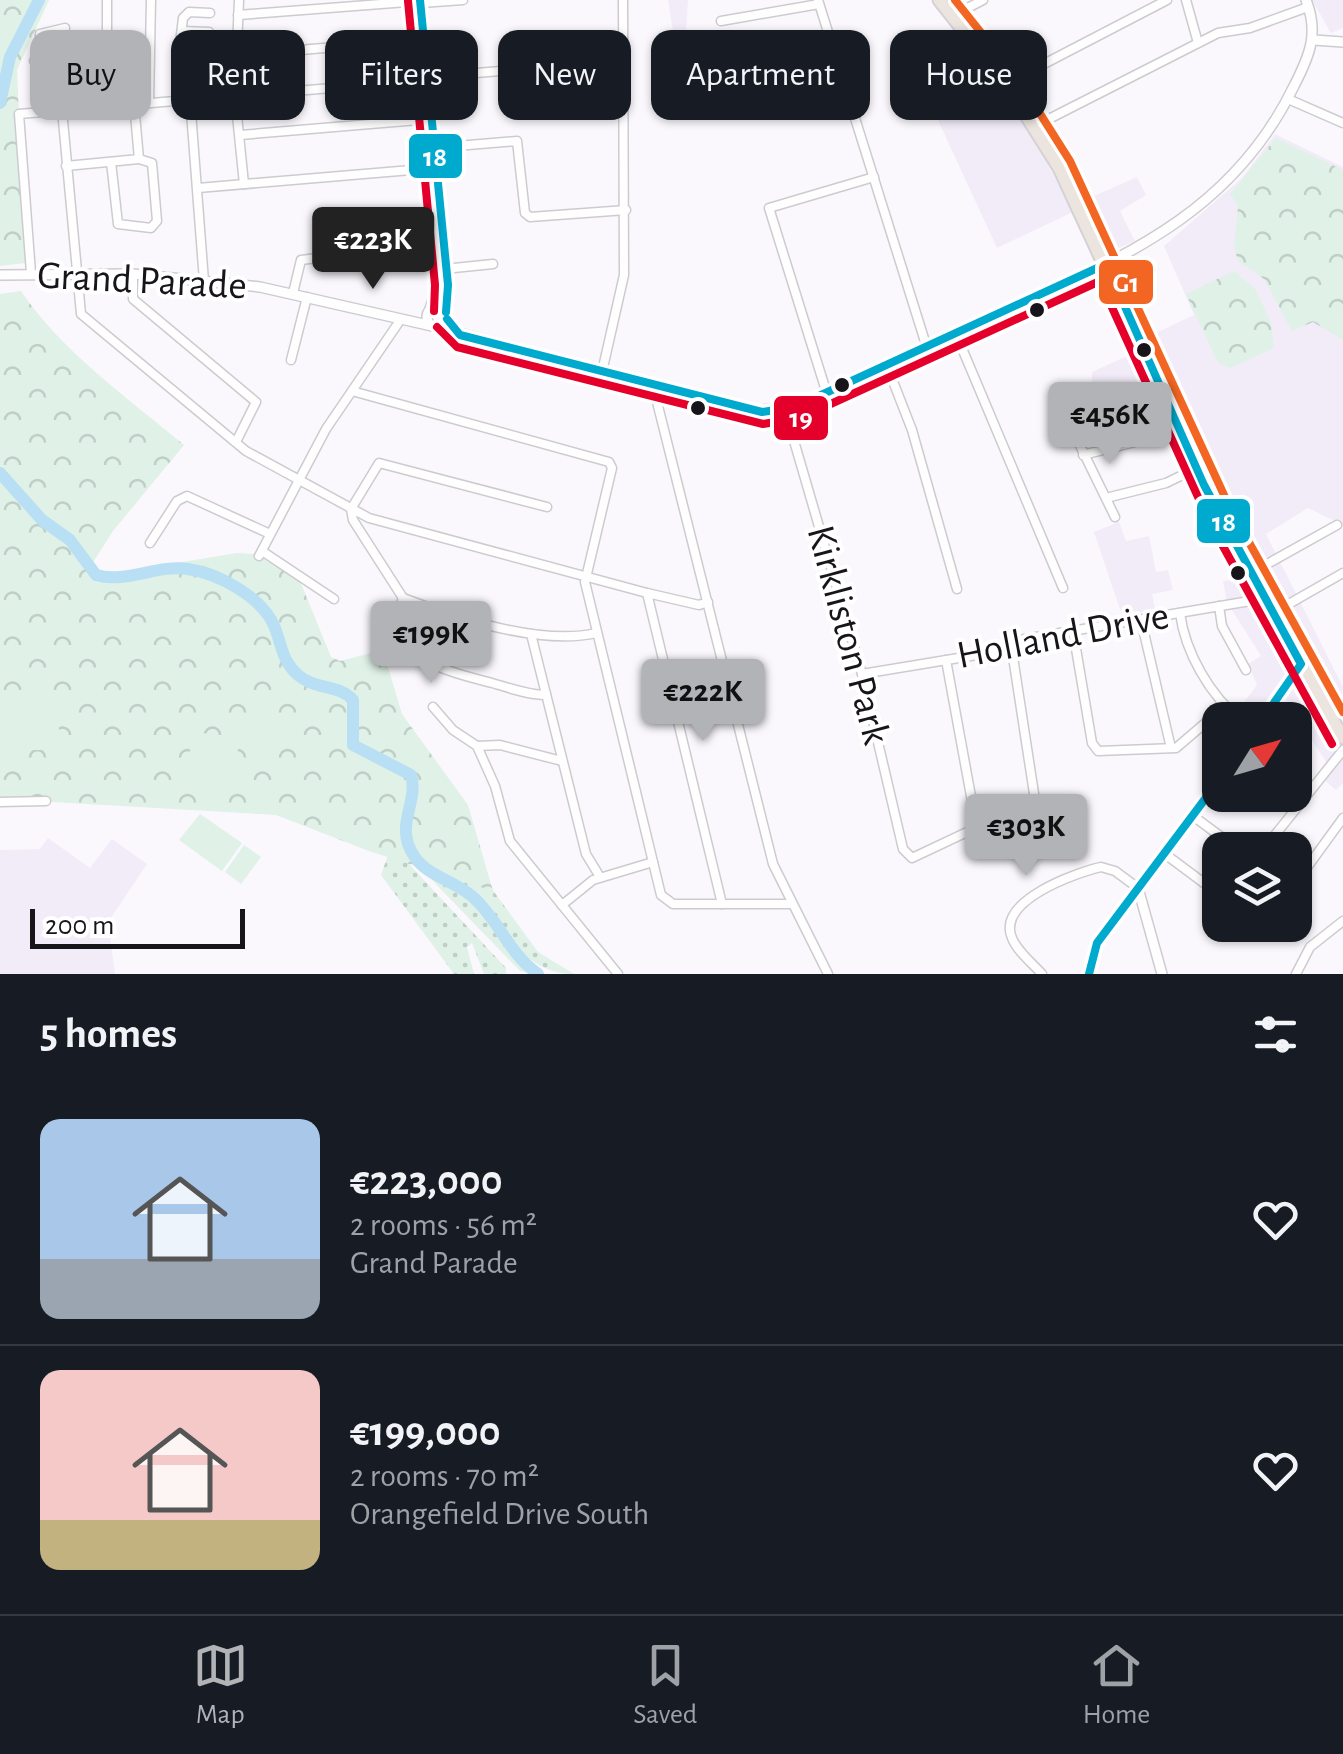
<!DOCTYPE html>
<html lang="en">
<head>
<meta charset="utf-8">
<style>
  :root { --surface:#171b24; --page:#242831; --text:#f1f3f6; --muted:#9ea1a6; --line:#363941; --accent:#b2b3b7 }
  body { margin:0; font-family:"Alegreya Sans",sans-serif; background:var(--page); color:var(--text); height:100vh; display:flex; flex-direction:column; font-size:38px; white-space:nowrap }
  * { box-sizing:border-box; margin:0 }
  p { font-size:32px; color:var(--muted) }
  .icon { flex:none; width:55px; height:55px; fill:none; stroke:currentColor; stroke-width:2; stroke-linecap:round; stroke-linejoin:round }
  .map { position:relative; height:974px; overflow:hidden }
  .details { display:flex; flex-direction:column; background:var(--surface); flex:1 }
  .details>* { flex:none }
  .banner { position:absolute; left:30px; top:30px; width:1285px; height:90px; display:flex; gap:20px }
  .needle { width:65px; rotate:53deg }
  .buttons { position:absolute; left:1202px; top:702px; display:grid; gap:20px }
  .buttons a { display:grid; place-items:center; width:110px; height:110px; border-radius:20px; background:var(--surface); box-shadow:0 2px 8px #0004; font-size:50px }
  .scale { position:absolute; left:30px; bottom:25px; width:215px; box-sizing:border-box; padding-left:10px; border:5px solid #17141a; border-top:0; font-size:28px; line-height:35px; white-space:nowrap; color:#17141a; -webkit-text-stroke:8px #fff; paint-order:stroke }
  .price { position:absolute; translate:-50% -85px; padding:0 22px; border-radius:10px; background:var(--accent); color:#111; font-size:32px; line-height:65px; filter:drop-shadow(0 2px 5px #0008) }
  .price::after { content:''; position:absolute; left:50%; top:60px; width:30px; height:22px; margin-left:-15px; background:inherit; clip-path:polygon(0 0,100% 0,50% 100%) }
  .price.on { background:#222; color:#fff }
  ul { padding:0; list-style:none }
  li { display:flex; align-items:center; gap:30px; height:250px; padding:0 40px }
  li+li { border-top:2px solid var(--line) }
  li span { display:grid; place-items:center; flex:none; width:280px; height:200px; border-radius:20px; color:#555 }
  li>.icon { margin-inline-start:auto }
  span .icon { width:120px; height:120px; fill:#fffc; stroke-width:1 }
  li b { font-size:42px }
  h2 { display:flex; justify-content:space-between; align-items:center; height:120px; padding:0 40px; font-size:42px }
  .pill { padding:0 35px; border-radius:20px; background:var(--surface); box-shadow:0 2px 8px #0004; font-size:35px; line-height:90px }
  .pill.on { background:var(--accent); color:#111 }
  .dock { display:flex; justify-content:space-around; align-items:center; height:140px; border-top:2px solid var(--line); background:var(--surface); font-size:28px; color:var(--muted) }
  .dock a { display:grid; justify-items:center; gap:5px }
  .dock .on { color:var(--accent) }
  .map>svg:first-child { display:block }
  .built { fill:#f2ecf8 }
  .grass { fill:url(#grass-dots) }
  .park { fill:url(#park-crowns) }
  .pitch { fill:#e0f1e7 }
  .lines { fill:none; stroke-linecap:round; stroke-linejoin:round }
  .river { stroke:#b8dff4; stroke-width:12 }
  .minor-casing { stroke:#cdcbd0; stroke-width:11 }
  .tertiary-casing { stroke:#cdcbd0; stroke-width:12 }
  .primary-casing { stroke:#d4d2d5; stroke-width:15 }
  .minor { stroke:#fefeff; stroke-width:8 }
  .tertiary { stroke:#fefeff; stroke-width:9 }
  .primary { stroke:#ece4de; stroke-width:11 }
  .bus-1-casing { stroke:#fff; stroke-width:15 }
  .bus-2-casing { stroke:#fff; stroke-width:15 }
  .bus-3-casing { stroke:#fff; stroke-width:15 }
  .bus-1 { stroke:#00a9ce; stroke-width:8 }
  .bus-2 { stroke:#e4002b; stroke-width:8 }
  .bus-3 { stroke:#f26522; stroke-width:8 }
  .bus-dot { fill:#17141a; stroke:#fff; stroke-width:4 }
  .labels { text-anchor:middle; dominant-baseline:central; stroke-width:8; stroke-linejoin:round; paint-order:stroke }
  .street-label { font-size:40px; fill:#17141a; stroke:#fff }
  .line-badge { stroke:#fff; stroke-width:4 }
  .badge-label { font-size:28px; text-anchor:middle; font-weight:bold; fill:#fff }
</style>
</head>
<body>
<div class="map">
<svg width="1343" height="974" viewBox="0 0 1343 974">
  <defs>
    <pattern id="grass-dots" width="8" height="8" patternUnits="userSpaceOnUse" patternTransform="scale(2.5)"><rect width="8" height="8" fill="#e0f1e7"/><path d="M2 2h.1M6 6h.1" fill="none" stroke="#bfcec6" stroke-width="1.8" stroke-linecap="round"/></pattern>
    <pattern id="park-crowns" width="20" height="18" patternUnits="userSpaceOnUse" patternTransform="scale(2.5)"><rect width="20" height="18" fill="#e0f1e7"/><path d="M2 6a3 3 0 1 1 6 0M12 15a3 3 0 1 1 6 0" fill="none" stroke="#bfcec6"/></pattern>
  </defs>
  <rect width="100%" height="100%" fill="#faf8fd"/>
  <!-- built -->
  <g class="built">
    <path d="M668 0H688L686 31 673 32Z"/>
    <path d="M1312 0H1343V28L1331 33Z"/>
    <path d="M967 50 1029 129 1073 212 997 248 918 77Z"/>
    <path d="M1275 134 1343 167V525L1308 508 1266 534 1343 687 1339 716 1232 521 1143 339 1194 315 1164 246 1242 178Z"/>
    <path d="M1137 177 1146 195 1120 211 1135 241 1112 251 1085 200Z"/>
    <path d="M1136 352 1169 431 1144 442 1136 420 1120 414 1102 420 1092 393V372Z"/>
    <path d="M1119 522 1126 541 1149 536 1156 572 1168 570 1173 590 1152 594 1155 610 1122 615 1094 532Z"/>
    <path d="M1240 578 1343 755V783L1336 790 1324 780 1330 768 1280 690 1257 720 1238 710 1257 685 1248 664 1261 656 1227 602 1223 581Z"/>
    <path d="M48 838 90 868 112 839 147 864 108 922 115 974H0V850L40 849Z"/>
  </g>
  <!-- grass -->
  <g class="grass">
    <path d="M388 855 408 863 506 968V974H484L472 943 467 947 474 974H454L381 875Z"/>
    <path d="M451 877 492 889 538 952 574 974C515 974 495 906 451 877Z"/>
    <path d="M430 878C494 900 492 951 535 974L520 971Z"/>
  </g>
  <!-- park -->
  <g class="park">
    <path d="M0 0H49L17 70 25 263 0 266Z"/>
    <path d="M1276 138 1343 170V340L1313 322 1292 331 1264 279 1238 261 1234 247 1238 206 1230 194Z"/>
    <path d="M1234 271 1256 290 1271 323 1274 348 1230 368 1218 363 1186 294Z"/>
    <path d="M21 291C62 352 128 398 184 445L113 531 92 564 97 571 109 574 237 553 255 554 300 581 331 657 340 661 371 653 388 667 402 714 468 805 493 891 369 851 276 815 0 799V294Z"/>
  </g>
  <!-- pitch -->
  <g class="pitch">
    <rect x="0" y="693" width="59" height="57"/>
    <path d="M248 718 283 722 280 754 244 750Z"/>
    <path d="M192 732 239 737 235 785 187 780Z"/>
    <path d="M200 814 242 843 222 871 179 840Z"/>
    <path d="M244 845 261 857 241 884 225 872Z"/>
  </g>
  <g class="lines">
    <!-- river -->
    <g class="river">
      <path d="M0 103 10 57 39 0"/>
      <path d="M0 473 42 520 70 540 96 575C125 584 158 564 188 569 218 573 264 598 275 628 282 646 282 661 298 675 315 690 339 684 353 700V745L411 775C418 799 400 819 408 844 420 877 449 876 473 897 499 920 509 954 538 974"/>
    </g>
    <defs>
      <g id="minor">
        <path d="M107 0V106"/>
        <path d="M239 0 235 96 244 184"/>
        <path d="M818 0 927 348"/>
        <path d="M1186 0 1198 43"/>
        <path d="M421 3 463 0"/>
        <path d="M238 15 420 1"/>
        <path d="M952 16 983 0"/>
        <path d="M721 21 819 4"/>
        <path d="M182 31 209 32"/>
        <path d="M237 55 424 40"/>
        <path d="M34 61 105 63"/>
        <path d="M39 61 40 34 65 28"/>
        <path d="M427 77 623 61"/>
        <path d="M950 77 963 71 981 81 996 72"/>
        <path d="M1008 87 1040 66 1167 0"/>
        <path d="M199 98 196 58 180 43 183 18 189 12 210 13"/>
        <path d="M190 99 204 281"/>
        <path d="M1288 99 1343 123"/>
        <path d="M728 101 839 66"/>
        <path d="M149 102 151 0"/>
        <path d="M62 110 81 314 246 451 369 518 647 593 699 605 708 602"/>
        <path d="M1035 126 1218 33 1250 28 1308 7"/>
        <path d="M240 135 430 119"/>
        <path d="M433 148 517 141 525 213 530 217 626 210"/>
        <path d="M111 162 118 224 151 228 157 221 152 163 139 159"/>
        <path d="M66 166 139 159 134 103"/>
        <path d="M198 188 435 168"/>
        <path d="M371 214 374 251"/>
        <path d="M444 269 493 264"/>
        <path d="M31 273 19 114 427 80"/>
        <path d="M133 274V299L256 402 236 442"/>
        <path d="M293 293 301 260 441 243"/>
        <path d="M956 334 1063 588"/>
        <path d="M291 360 307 297"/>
        <path d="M887 366 912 430 957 589"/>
        <path d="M602 372 624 275 623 0"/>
        <path d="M653 386 773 864 828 974"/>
        <path d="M352 391 609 462 612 468 585 582 661 895 673 904H791"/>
        <path d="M827 394 769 208 874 177"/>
        <path d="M785 410 862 674 903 849 912 858 1035 800 1011 644"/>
        <path d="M1079 414 1067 419 1115 517"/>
        <path d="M1083 455 1147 439 1177 424"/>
        <path d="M1106 498 1166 483 1197 468"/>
        <path d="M547 507 379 463 351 509 353 520 403 598C456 618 541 646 596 633"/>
        <path d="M150 543 177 501 187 496 270 534"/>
        <path d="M262 551 334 599"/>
        <path d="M259 556 326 429 401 319"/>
        <path d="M1251 573 1337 525"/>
        <path d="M647 593 722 904"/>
        <path d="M403 598C380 658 451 672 492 683 510 688 528 695 546 695"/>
        <path d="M1219 606 1222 626 1246 670"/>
        <path d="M1180 613C1185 652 1210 696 1241 720"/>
        <path d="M1273 613 1343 573"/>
        <path d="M1141 620 1171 748"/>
        <path d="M1073 631 1092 743 1098 751 1176 748 1224 707"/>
        <path d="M531 634 586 854 600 877"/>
        <path d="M946 660 977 829"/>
        <path d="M862 674 995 652 1024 639 1250 601 1263 595"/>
        <path d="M433 707 453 730 477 746 495 786 510 841 618 974"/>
        <path d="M477 746 500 745 562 761"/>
        <path d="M0 802 46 801"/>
        <path d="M1193 816 1239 850"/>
        <path d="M1263 850 1343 750"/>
        <path d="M1165 854 1220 895"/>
        <path d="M1295 884 1343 818"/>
        <path d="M562 905 593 880 653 862"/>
        <path d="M1258 925 1269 936"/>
        <path d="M1042 974C1032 963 1017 951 1012 938 996 901 1075 873 1101 867L1115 871 1138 888"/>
        <path d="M1296 974 1310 947 1343 921"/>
      </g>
      <g id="tertiary">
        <path d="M420 0 448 285 446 312"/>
        <path d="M1314 40 1343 42"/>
        <path d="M0 275 133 274 260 287 432 326"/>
        <circle cx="437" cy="317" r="10"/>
        <path d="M430 309 442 272"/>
        <path d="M437 327 750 411 795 407C863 379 929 347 996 316 1119 259 1231 216 1294 86 1310 55 1319 33 1306 0"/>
        <path d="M1262 720 1301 664"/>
        <path d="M1138 888 1162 974"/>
        <path d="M1089 974 1097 943 1220 779"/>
      </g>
      <path id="primary" d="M939 0 1008 87 1059 168 1219 514 1343 738"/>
    </defs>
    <!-- minor casing -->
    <use href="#minor" class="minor-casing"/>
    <!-- tertiary casing -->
    <use href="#tertiary" class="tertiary-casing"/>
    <!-- primary casing -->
    <use href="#primary" class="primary-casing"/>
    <!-- minor -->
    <use href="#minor" class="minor"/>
    <!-- tertiary -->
    <use href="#tertiary" class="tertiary"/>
    <!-- primary -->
    <use href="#primary" class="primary"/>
    <defs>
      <g id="bus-1">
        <path d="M420 0 448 285 446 312"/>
        <path d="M447 319 460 335 762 412 795 407 1106 264 1204 485 1301 664 1262 720"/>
        <path d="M1089 974 1097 943 1220 779"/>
      </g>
      <g id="bus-2">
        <path d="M408 1 435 285 434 311"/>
        <path d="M437 327 457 347 763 424 800 418 1100 281 1208 519 1332 744"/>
      </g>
      <path id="bus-3" d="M955 0 1018 79 1070 161 1230 508 1343 712"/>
    </defs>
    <!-- bus-1 casing -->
    <use href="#bus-1" class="bus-1-casing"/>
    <!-- bus-2 casing -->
    <use href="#bus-2" class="bus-2-casing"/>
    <!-- bus-3 casing -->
    <use href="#bus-3" class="bus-3-casing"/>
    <!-- bus-1 -->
    <use href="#bus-1" class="bus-1"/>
    <!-- bus-2 -->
    <use href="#bus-2" class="bus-2"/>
    <!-- bus-3 -->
    <use href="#bus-3" class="bus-3"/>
  </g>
  <!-- markers -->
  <g class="bus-dot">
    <circle cx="1037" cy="310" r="9"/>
    <circle cx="1144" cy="350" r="9"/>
    <circle cx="842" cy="385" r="9"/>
    <circle cx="698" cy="408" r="9"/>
    <circle cx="1238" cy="573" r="9"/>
  </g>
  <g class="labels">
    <!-- street labels -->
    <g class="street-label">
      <text transform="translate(142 281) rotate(3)">Grand Parade</text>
      <text transform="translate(848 635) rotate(75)">Kirkliston Park</text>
      <text transform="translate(1063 636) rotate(-11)">Holland Drive</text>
    </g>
  </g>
  <g class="line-badge">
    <rect x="407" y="132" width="57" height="48" rx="10" fill="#00a9ce"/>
    <rect x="1097" y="258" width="58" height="48" rx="10" fill="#f26522"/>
    <rect x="772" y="394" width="58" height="48" rx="10" fill="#e4002b"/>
    <rect x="1195" y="497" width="57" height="48" rx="10" fill="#00a9ce"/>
  </g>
  <g class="badge-label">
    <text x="435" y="166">18</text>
    <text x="1126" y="292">G1</text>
    <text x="801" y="427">19</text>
    <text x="1224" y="531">18</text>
  </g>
</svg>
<div class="buttons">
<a><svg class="needle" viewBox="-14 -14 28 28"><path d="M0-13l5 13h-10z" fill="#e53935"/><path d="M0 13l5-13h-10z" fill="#9ea1a6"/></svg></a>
<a><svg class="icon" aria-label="layers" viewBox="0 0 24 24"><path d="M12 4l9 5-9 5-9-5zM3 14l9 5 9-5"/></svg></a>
</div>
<div class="scale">200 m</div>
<b class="price on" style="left:373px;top:292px">€223K</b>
<b class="price" style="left:1110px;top:467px">€456K</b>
<b class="price" style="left:431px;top:686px">€199K</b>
<b class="price" style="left:703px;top:744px">€222K</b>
<b class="price" style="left:1026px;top:879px">€303K</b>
<div class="banner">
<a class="pill on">Buy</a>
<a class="pill">Rent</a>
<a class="pill">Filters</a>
<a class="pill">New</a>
<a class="pill">Apartment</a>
<a class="pill">House</a>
</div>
</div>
<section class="details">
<h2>5 homes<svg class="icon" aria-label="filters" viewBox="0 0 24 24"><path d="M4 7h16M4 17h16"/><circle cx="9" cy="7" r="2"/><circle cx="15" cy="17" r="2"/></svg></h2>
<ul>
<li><span style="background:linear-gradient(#a9c7e8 70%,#9aa5b1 0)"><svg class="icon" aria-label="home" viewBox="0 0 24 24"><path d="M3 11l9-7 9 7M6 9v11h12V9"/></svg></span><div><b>€223,000</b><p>2 rooms · 56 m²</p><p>Grand Parade</p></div><svg class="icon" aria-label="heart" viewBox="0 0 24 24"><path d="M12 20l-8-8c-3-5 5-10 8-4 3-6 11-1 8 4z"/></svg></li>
<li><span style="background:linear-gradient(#f6c9c9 75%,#c2b280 0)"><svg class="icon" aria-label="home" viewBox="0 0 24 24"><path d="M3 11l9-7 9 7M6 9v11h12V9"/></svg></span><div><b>€199,000</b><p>2 rooms · 70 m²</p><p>Orangefield Drive South</p></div><svg class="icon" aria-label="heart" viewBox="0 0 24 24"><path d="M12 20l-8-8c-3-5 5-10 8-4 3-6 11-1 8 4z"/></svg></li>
</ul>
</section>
<nav class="dock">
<a class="on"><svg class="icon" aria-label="map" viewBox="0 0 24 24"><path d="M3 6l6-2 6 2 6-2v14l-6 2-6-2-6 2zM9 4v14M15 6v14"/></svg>Map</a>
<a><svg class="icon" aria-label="saved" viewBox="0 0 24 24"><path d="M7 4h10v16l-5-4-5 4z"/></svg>Saved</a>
<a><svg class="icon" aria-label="home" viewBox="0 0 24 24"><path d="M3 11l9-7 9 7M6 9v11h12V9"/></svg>Home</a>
</nav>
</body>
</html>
